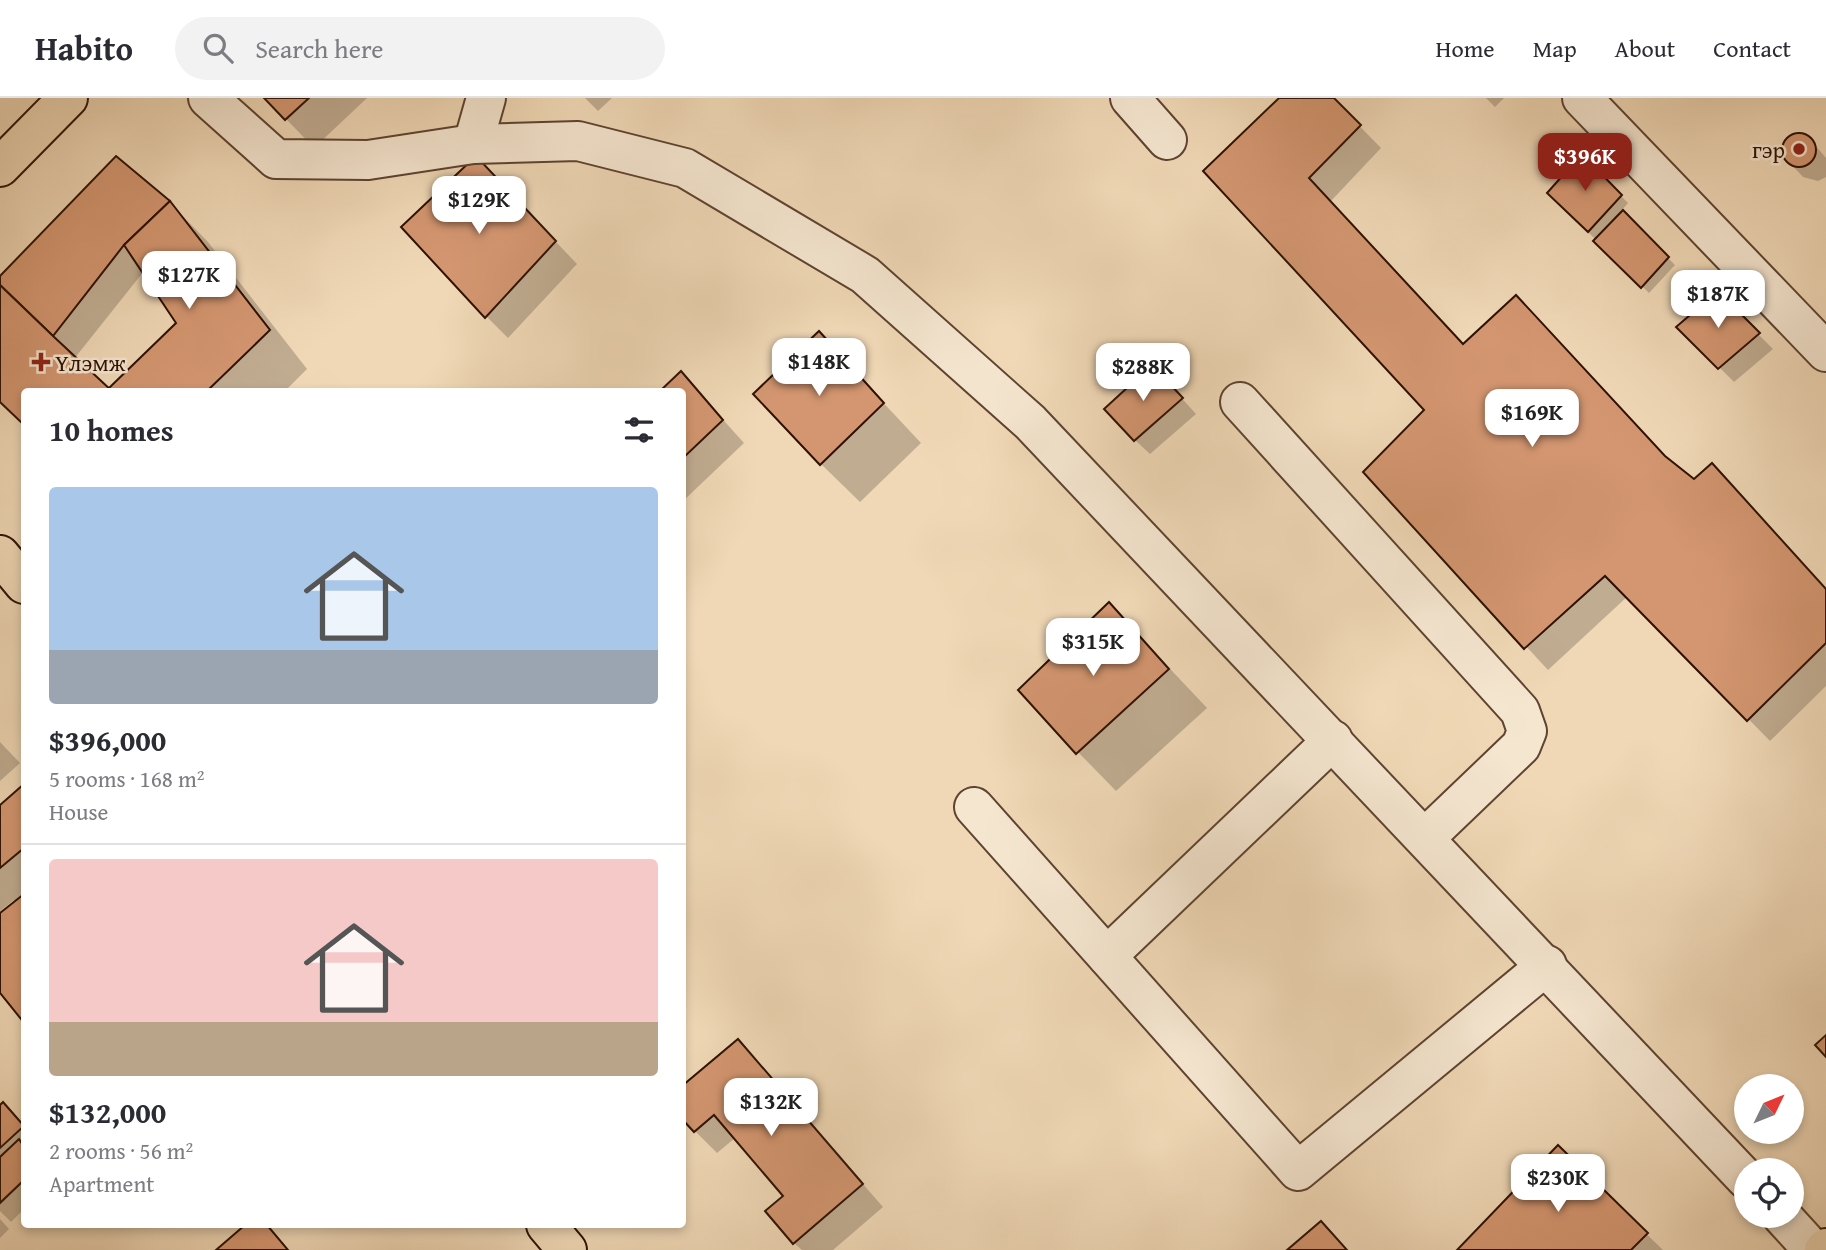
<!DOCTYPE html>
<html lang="en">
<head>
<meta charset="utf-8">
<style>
  :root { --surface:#fff; --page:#f2f2f3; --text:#2b2b33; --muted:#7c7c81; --line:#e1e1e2; --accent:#8f2418 }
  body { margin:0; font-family:"Gentium Book Plus",serif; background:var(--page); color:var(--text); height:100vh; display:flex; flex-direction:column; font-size:26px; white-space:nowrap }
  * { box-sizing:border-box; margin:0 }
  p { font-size:23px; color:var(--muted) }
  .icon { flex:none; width:38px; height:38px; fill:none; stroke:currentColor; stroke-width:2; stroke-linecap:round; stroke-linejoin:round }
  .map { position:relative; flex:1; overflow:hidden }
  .panel { position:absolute; left:21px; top:290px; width:665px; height:840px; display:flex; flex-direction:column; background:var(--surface); border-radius:7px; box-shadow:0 4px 10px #0003 }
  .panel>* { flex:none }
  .needle { width:46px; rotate:47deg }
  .controls { position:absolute; left:1734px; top:976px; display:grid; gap:14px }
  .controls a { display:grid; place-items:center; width:70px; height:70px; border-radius:50%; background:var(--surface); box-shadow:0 4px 10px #0003; font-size:35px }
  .price { position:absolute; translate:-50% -60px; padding:0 16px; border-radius:14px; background:#fff; color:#222; font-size:23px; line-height:46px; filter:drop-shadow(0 2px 4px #0008) }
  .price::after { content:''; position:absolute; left:50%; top:42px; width:21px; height:16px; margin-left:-10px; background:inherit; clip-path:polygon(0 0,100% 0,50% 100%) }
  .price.current { background:var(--accent); color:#fff }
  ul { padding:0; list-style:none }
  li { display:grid; align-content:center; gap:14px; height:371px; padding:0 28px }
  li+li { border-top:2px solid var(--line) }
  li span { display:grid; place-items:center; height:217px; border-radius:7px; color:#555 }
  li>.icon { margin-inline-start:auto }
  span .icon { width:126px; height:126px; fill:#fffc; stroke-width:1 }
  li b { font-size:30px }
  h2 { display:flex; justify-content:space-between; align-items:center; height:84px; padding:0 28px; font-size:30px }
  header { display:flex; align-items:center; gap:42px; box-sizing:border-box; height:98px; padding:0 35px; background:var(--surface); border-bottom:2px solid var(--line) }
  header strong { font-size:33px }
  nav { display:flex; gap:38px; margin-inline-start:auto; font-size:24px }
  .search { width:490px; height:63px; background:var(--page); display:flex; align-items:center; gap:18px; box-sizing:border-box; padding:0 24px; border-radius:38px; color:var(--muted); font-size:26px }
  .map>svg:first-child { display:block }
  .shadow { fill:#0003 }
  .building { fill:#d39670; stroke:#2e1104; stroke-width:2 }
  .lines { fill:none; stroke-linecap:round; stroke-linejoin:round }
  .minor-casing { stroke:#5e4330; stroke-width:42 }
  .major-casing { stroke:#2e1104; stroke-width:42 }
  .highway-casing { stroke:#2e1104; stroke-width:42 }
  .minor { stroke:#f5e6d0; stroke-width:38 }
  .major { stroke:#f0d8b6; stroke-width:38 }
  .highway { stroke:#f0d8b6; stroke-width:38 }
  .poi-dot { fill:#8f2418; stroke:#f5e6d0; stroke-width:2.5 }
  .labels { text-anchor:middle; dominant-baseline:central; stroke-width:5; stroke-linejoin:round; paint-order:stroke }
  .poi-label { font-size:23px; fill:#2e1104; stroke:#f5e6d0; text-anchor:end }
</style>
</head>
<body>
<header>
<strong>Habito</strong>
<div class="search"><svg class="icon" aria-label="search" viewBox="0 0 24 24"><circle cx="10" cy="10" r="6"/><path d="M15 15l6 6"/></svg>Search here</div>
<nav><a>Home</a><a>Map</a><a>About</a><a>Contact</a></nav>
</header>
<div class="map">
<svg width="1826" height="1152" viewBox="0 0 1826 1152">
  <rect width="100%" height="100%" fill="#f0d8b6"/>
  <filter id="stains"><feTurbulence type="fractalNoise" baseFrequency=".00286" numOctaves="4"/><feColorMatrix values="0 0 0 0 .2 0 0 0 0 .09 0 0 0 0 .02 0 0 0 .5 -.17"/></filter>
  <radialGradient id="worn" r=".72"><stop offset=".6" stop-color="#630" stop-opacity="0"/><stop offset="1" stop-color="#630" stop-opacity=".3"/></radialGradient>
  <!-- shadow -->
  <g class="shadow">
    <path d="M266 0H367L314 50Z"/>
    <path d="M585 0H612L598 13Z"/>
    <path d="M1282 0H1332L1381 50 1330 104 1464 248 1538 221 1671 365 1694 384 1733 389 1826 491V588L1770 643 1628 498 1548 572 1366 374 1426 312 1205 73Z"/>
    <path d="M1486 0H1504L1495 9Z"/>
    <path d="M1799 37 1809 40 1826 60V79L1818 83 1803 79 1788 63 1783 54 1786 44Z"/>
    <path d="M1582 59 1628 105 1621 113 1675 167 1649 195 1549 95Z"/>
    <path d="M497 82 577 166 508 240 486 218Z"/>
    <path d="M169 104 208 144 307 271 284 294H115L179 225 144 173 74 261 108 294H24V327L0 304V180Z"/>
    <path d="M1718 196 1773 251 1734 284 1679 229Z"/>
    <path d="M819 236 921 345 860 404 821 366Z"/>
    <path d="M681 275 744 345 682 404V294H662Z"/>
    <path d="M1167 284 1196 316 1150 356 1135 342Z"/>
    <path d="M1109 506 1207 610 1116 693 1078 654Z"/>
    <path d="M0 644 20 665 0 683Z"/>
    <path d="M24 688V921L0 892V818L16 804 14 802 0 813V709Z"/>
    <path d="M738 943 883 1109 833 1152H802L794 1145 786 1098 735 1040 717 1055 695 1033Z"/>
    <path d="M3 1006 24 1029V1111L11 1124 0 1113V1009Z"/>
    <path d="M1558 1050 1663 1152H1459Z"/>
    <path d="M0 1121 9 1131 0 1140Z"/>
  </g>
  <!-- building -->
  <g class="building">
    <path d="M264 0H309L285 22Z"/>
    <path d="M1279 0H1334L1361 27 1309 80 1463 246 1516 197 1665 358 1694 381 1712 365 1826 491V545L1747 623 1605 478 1524 551 1363 374 1424 312 1203 73Z"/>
    <circle cx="1799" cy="52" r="17"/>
    <path d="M1582 56 1622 97 1588 134 1547 95Z"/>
    <path d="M116 58 170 103 124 147 53 238 0 187V178Z"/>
    <path d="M476 58 556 143 485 220 401 129Z"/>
    <path d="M170 103 270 232 206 294H113L109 290 176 225 124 147Z"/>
    <path d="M1623 112 1669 159 1641 190 1593 143Z"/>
    <path d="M0 187 53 238 113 294H24V327L0 304Z"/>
    <path d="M1718 193 1760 235 1718 271 1676 229Z"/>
    <path d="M819 233 884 305 820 367 753 296Z"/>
    <path d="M1152 267 1183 300 1134 343 1104 311Z"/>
    <path d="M681 273 723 322 682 361V294H659Z"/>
    <path d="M1109 504 1169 571 1076 656 1018 592Z"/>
    <path d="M24 686V750L0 770V707Z"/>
    <path d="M24 796V918L21 921 0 895V815Z"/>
    <path d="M1826 937V959L1815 947Z"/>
    <path d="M738 941 863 1086 793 1146 765 1113 783 1098 714 1017 694 1034 682 1021V988Z"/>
    <path d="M3 1004 24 1028 0 1050V1007Z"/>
    <path d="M19 1041 24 1049V1082L0 1105V1059Z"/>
    <path d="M1558 1047 1648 1135 1631 1152H1457Z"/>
    <path d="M1321 1123 1347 1152H1287Z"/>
    <path d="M245 1127H267L288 1152H216Z"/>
  </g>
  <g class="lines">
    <defs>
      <g id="minor">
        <path d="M208 0 276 61 368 62 473 46 578 43 685 70 865 177 1030 324 1746 1081"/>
        <path d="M1130 0 1167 42"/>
        <path d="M1582 0 1826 254"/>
        <path d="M473 46 486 0"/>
        <path d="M1240 304 1520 613 1527 633 1521 648 1426 739"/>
        <path d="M974 709 1298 1073 1547 867"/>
        <path d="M1107 858 1333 642"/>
        <path d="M1782 1118 1813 1152"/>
      </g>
      <g id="major">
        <path d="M0 69 68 0"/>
        <path d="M1824 1152 1826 1150"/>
      </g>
      <g id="highway">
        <path d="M0 457 24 486"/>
        <path d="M546 1127 567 1152"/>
      </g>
    </defs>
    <!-- minor casing -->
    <use href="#minor" class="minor-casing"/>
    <!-- major casing -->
    <use href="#major" class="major-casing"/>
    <!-- highway casing -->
    <use href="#highway" class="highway-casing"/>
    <!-- minor -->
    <use href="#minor" class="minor"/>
    <!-- major -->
    <use href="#major" class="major"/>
    <!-- highway -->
    <use href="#highway" class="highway"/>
  </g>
  <!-- markers -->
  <g class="poi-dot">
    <circle cx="1799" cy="51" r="7"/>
    <path d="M37.5 253.5h7v7h7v7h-7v7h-7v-7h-7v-7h7z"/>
  </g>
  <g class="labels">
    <!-- poi labels -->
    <g class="poi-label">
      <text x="1785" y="51">гэр</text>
      <text x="55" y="264" text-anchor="start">Үлэмж</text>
    </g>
  </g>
  <rect width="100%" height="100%" filter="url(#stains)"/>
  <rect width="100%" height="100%" fill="url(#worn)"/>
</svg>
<div class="controls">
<a><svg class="needle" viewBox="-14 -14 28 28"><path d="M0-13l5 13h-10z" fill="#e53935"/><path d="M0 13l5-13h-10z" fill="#7c7c81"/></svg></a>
<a><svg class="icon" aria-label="locate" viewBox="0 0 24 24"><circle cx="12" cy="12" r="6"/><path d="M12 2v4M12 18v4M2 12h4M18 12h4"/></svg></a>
</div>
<b class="price current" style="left:1585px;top:95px">$396K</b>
<b class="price" style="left:479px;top:138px">$129K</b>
<b class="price" style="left:189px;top:213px">$127K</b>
<b class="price" style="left:1718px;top:232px">$187K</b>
<b class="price" style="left:819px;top:300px">$148K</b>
<b class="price" style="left:1143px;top:305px">$288K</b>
<b class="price" style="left:1532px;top:351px">$169K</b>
<b class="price" style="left:1093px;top:580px">$315K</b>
<b class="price" style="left:771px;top:1040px">$132K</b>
<b class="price" style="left:1558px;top:1116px">$230K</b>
<section class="panel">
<h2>10 homes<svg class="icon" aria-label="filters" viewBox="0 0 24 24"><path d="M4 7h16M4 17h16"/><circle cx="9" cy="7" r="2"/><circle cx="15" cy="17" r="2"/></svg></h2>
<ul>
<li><span style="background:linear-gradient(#a9c7e8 75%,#9aa5b1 0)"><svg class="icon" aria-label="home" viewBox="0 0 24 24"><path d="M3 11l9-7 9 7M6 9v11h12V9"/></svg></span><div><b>$396,000</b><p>5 rooms · 168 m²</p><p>House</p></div></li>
<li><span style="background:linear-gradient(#f6c9c9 75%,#b9a48a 0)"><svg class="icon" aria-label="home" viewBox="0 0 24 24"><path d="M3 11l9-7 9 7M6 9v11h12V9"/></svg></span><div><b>$132,000</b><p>2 rooms · 56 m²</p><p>Apartment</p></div></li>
</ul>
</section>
</div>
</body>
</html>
